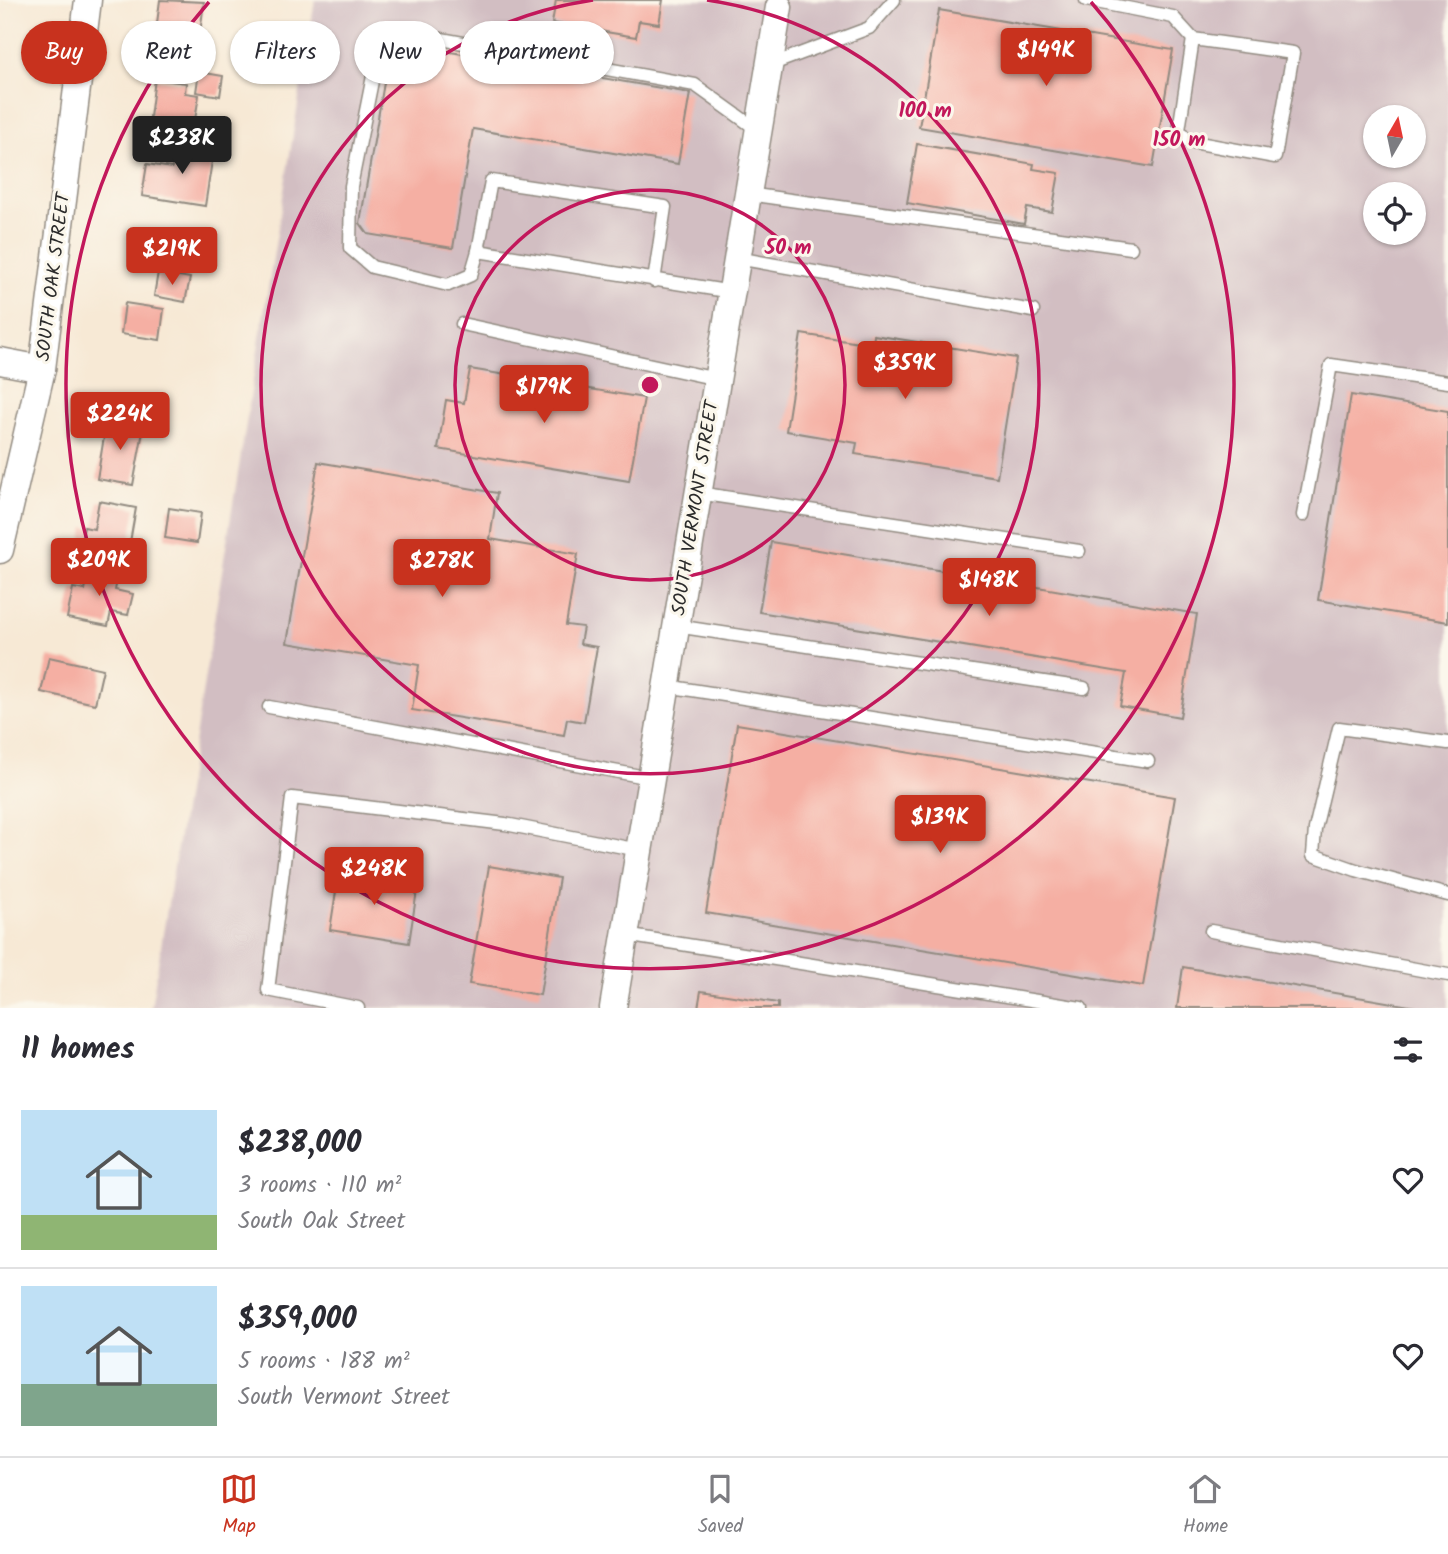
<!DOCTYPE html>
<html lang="en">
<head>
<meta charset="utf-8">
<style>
  :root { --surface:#fff; --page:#f2f2f3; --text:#2b2b33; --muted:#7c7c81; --line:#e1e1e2; --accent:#c8321e }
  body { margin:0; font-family:Kalam,sans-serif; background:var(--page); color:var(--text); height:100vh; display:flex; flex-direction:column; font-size:26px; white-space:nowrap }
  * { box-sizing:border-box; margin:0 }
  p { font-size:23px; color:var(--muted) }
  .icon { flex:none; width:38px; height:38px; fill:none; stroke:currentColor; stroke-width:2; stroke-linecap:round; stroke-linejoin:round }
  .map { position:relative; height:1008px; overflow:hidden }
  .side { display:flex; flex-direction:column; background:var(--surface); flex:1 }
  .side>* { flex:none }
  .banner { position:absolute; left:21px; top:21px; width:700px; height:63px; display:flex; gap:14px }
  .needle { width:46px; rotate:9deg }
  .fabs { position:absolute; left:1363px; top:105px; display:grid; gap:14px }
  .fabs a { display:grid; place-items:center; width:63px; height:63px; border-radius:50%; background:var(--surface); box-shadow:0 2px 5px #0004; font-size:35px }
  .price { position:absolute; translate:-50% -60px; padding:0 16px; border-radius:7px; background:var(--accent); color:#fff; font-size:23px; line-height:46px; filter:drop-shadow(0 2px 4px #0008) }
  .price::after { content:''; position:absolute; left:50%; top:42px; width:21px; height:16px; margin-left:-10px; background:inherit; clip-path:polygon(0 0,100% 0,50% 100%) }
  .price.current { background:#222; color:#fff }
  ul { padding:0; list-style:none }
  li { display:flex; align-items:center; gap:21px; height:175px; padding:0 21px }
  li+li { border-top:2px solid var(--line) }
  li span { display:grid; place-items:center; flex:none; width:196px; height:140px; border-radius:0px; color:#555 }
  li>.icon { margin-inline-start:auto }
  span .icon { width:84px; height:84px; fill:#fffc; stroke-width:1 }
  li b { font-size:30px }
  h2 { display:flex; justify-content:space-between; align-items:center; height:84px; padding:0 21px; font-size:30px }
  .tag { padding:0 24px; border-radius:32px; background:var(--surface); box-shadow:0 2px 5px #0004; font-size:24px; line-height:63px }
  .tag.current { background:var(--accent); color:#fff }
  .menu { display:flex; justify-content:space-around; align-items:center; height:98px; border-top:2px solid var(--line); background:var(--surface); font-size:19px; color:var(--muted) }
  .menu a { display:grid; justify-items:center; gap:4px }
  .menu .current { color:var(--accent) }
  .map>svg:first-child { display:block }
  .industrial { fill:#d2bec2; fill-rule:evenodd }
  .building { fill:#f5afa3 }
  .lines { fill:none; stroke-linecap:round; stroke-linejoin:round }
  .service-casing { stroke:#918a80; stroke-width:15 }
  .minor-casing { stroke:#918a80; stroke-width:29 }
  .service { stroke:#fff; stroke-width:12 }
  .minor { stroke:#fff; stroke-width:26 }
  .ring { fill:none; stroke:#c2185b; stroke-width:3.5 }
  .labels { text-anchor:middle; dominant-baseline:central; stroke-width:6; stroke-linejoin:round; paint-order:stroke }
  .street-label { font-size:19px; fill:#2b2b2b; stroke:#fbf7ec }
  .centre { fill:#c2185b; stroke:#fbf7ec; stroke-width:3.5 }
  .ring-label { font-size:21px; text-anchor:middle; font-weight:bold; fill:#c2185b; stroke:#fbf7ec; stroke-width:6; stroke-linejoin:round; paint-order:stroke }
</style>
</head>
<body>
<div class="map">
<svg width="1448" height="1008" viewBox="0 0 1448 1008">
  <rect width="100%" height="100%" fill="#fbf7ec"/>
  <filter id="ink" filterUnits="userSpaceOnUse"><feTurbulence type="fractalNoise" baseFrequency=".0143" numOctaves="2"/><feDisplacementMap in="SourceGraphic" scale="14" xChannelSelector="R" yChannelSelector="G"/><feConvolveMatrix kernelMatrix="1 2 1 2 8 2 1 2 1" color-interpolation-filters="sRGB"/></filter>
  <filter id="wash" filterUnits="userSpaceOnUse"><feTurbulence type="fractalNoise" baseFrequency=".00686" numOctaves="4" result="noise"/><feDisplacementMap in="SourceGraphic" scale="28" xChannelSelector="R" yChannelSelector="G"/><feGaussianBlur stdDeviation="1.57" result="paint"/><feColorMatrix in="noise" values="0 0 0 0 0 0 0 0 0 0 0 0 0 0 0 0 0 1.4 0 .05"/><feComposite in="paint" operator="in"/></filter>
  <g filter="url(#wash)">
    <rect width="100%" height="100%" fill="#f7e9d5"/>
    <!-- industrial -->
    <path class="industrial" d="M315 0H1448V1008H151ZM1376 117H1414V156H1376ZM1376 194H1414V233H1376Z"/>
    <g id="blocks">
      <!-- building -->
      <g class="building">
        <path d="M160 0 204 2 199 41 188 40 185 59 153 54Z"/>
        <path d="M556 0H663L659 24 639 21 636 37 552 23Z"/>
        <path d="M939 10 1173 50 1153 167 919 127Z"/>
        <path d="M415 46 690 93 678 164 473 129 453 248 368 234 360 223 387 65Z"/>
        <path d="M199 72 223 76 220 96 196 92Z"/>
        <path d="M155 79 186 83 185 93 199 95 193 132 149 125Z"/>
        <path d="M176 142 214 148 205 206 142 196 147 164 172 168Z"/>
        <path d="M917 144 1034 164 1033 169 1059 173 1052 212 1027 208 1024 224 907 203Z"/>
        <path d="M158 272 190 278 185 302 154 296Z"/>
        <path d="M125 303 164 309 160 340 121 334Z"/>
        <path d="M801 334 873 345 874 335 1016 358 997 477 855 454 857 443 786 431Z"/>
        <path d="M470 369 644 398 629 481 438 449 446 400 464 403Z"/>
        <path d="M1351 395 1448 411V622L1318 600Z"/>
        <path d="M107 419 144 426 133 485 97 479Z"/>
        <path d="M318 462 497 493 490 539 578 554 566 625 583 627 580 644 597 647 584 722 567 719 564 735 412 710 419 665 287 643Z"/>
        <path d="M99 501 136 508 126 565 79 557 84 527 94 529Z"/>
        <path d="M169 508 201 513 197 543 165 538Z"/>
        <path d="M771 542 1197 614 1180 717 1120 706 1126 673 759 612Z"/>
        <path d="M90 565 119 571 115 590 133 594 128 615 111 612 108 626 67 618 73 588 85 590Z"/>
        <path d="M49 657 103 669 95 704 41 692Z"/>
        <path d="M737 724 1175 797 1143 986 706 913Z"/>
        <path d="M489 866 559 878 540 995 469 984Z"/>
        <path d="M339 872 418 884 409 943 330 930Z"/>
        <path d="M1183 967 1416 1007V1008H1177Z"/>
        <path d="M701 991 778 1003V1008H698Z"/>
      </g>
    </g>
  </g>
  <g filter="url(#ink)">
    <use href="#blocks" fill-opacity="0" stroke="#918a80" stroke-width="2"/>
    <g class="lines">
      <defs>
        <g id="service">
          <path d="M1086 0 1173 17 1193 39 1293 53 1275 157 1188 141 1179 130 1193 39"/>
          <path d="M770 65 869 28 894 0"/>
          <path d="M748 194 1131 248"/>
          <path d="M478 251 471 275 448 285 372 267 350 248 351 186 379 46 408 33 695 85 759 131"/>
          <path d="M737 258 1033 311"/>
          <path d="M654 281 665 207 491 181 478 251 732 292"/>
          <path d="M462 324 717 379"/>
          <path d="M698 493 1079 551"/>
          <path d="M1303 515 1331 365 1448 382"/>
          <path d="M676 626 1084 688"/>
          <path d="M666 686 1148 761"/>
          <path d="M269 707 651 778"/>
          <path d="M1448 743 1339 728 1315 829 1313 855 1356 870 1448 895"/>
          <path d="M1211 931 1448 975"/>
          <path d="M625 935 1081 1008"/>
          <path d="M358 1008 268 990 292 798 505 824 639 850"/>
        </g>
        <g id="minor">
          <path d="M0 361 42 369"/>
          <path d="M0 550 42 369 88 0"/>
          <path d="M613 1008 779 7"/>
        </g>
      </defs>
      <!-- service casing -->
      <use href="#service" class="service-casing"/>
      <!-- minor casing -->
      <use href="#minor" class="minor-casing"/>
      <!-- service -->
      <use href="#service" class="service"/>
      <!-- minor -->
      <use href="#minor" class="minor"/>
    </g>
  </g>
  <!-- distance rings -->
  <g class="ring">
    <circle cx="650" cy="385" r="195"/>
    <path d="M707 0A389 389 0 1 1 593 0"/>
    <path d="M1091 2A584 584 0 1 1 209 2"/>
  </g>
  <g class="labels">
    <!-- street labels -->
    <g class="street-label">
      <text transform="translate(54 277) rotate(-83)">SOUTH OAK STREET</text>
      <text transform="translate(696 508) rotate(-81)">SOUTH VERMONT STREET</text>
    </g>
  </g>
  <circle cx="650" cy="385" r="10" class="centre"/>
  <g class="ring-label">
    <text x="925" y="117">100 m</text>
    <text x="1179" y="146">150 m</text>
    <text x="788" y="254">50 m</text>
  </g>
</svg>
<div class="fabs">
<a><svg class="needle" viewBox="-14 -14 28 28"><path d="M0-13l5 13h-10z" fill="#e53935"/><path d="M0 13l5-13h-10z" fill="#7c7c81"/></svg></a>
<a><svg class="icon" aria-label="locate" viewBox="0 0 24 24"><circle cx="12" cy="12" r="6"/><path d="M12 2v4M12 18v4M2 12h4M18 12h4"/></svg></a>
</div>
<b class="price" style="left:1046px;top:88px">$149K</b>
<b class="price current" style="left:182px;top:176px">$238K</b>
<b class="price" style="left:172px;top:287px">$219K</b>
<b class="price" style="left:905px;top:401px">$359K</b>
<b class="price" style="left:544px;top:425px">$179K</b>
<b class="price" style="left:120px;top:452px">$224K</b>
<b class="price" style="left:99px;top:598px">$209K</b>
<b class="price" style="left:442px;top:599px">$278K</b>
<b class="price" style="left:989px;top:618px">$148K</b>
<b class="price" style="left:940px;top:855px">$139K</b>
<b class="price" style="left:374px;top:907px">$248K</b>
<div class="banner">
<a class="tag current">Buy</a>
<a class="tag">Rent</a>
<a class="tag">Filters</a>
<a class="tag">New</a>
<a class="tag">Apartment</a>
</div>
</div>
<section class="side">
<h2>11 homes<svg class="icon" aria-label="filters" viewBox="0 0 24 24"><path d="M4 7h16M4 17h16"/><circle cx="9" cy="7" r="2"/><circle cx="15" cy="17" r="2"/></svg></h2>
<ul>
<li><span style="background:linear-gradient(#bfe0f5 75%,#8fb573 0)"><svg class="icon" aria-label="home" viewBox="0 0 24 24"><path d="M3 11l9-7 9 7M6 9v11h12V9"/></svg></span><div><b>$238,000</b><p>3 rooms · 110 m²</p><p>South Oak Street</p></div><svg class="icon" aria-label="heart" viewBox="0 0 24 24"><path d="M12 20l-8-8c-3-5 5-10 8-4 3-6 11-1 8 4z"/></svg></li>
<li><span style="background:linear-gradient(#bfe0f5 70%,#7fa58c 0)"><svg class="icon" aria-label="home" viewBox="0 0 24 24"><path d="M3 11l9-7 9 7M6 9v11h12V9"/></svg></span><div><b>$359,000</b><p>5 rooms · 188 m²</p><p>South Vermont Street</p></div><svg class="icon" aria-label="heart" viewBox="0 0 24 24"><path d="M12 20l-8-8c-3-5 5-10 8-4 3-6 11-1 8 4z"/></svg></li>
</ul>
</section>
<nav class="menu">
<a class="current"><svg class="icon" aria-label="map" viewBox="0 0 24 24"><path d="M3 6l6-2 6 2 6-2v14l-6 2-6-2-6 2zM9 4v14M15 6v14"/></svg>Map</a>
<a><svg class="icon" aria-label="saved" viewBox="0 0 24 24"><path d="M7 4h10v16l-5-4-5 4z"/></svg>Saved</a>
<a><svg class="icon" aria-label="home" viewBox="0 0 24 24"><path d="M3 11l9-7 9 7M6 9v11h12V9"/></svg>Home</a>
</nav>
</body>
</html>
